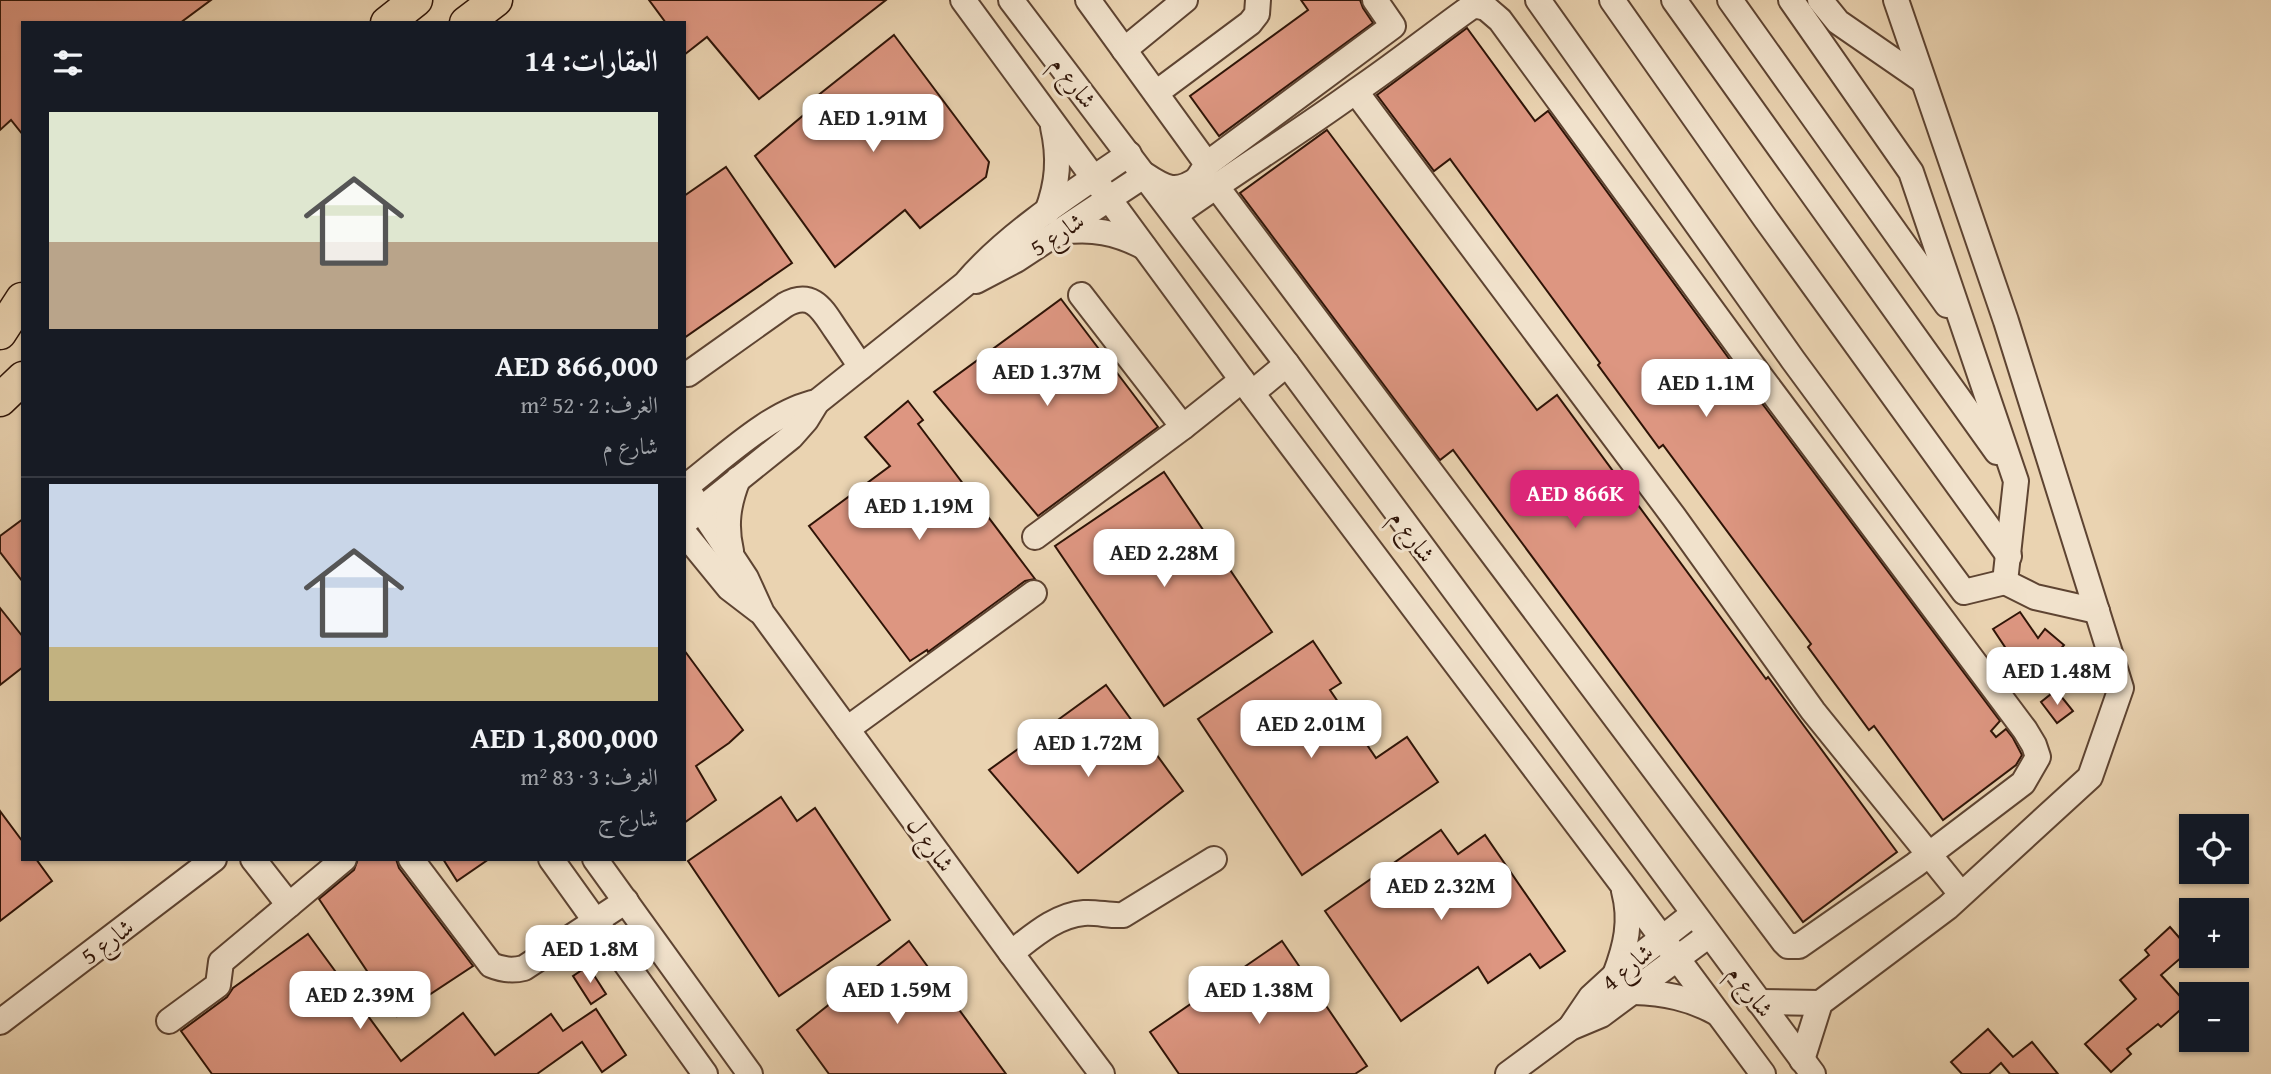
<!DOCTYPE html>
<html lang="ar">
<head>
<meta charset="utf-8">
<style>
  :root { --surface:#171b24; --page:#20242c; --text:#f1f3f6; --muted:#9ea1a6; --line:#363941; --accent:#db2777 }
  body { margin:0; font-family:"Gentium Book Plus",Amiri,serif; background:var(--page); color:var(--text); direction:rtl; height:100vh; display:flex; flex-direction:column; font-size:26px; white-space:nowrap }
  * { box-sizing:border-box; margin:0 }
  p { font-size:23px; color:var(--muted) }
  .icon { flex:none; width:38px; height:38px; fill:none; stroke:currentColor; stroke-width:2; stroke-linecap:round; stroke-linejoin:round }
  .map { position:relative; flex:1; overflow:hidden; direction:ltr }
  .sheet { position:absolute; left:21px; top:21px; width:665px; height:840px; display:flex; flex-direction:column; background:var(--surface); border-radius:0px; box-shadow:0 2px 5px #0004; direction:rtl }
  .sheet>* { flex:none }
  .fabs { position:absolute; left:2179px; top:814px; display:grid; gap:14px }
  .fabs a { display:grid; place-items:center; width:70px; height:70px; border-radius:0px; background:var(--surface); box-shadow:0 2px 5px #0004; font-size:35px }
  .price { position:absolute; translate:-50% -60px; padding:0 16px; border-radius:14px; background:#fff; color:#222; font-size:23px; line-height:46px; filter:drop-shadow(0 2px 4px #0008) }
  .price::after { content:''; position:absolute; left:50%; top:42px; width:21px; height:16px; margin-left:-10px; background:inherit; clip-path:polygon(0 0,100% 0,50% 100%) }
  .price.on { background:var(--accent); color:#fff }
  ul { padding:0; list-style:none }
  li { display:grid; align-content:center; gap:14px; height:371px; padding:0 28px }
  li+li { border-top:2px solid var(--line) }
  li span { display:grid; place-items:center; height:217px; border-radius:0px; color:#555 }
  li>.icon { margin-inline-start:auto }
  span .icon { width:126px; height:126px; fill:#fffc; stroke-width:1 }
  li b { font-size:30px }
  h2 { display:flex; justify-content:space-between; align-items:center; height:84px; padding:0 28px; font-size:30px }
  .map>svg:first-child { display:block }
  .building { fill:#dd9681; stroke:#2f1407; stroke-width:2 }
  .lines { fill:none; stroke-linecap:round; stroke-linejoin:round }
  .minor-casing { stroke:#5e4432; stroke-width:28 }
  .major-casing { stroke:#2f1407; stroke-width:35 }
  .minor { stroke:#f1e2cc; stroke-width:24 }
  .major { stroke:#ead3b1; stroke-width:32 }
  .labels { text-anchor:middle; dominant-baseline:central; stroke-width:6; stroke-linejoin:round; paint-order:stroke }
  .street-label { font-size:24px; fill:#2f1407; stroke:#f1e2cc }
</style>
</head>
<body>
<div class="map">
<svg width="2271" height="1074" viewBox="0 0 2271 1074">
  <rect width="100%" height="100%" fill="#ead3b1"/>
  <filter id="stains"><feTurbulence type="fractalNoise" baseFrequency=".00286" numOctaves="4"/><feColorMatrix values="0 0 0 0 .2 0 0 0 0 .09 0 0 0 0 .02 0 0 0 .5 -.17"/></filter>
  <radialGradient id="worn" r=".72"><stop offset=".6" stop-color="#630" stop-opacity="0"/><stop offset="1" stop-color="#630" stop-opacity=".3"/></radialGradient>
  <!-- building -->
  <g class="building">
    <path d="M0 0H211L180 23H23V135L11 120 0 130Z"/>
    <path d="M649 0H886L759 99 707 37 684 55V23H666Z"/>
    <path d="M1301 0H1360L1363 8 1373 23 1219 136 1190 96 1308 10Z"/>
    <path d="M1467 28 1535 121 1548 111 1749 386 2000 721 1991 731 1996 737 2006 729 2013 738 2022 755 2016 765 1943 820 1874 726 1869 730 1808 647 1811 644 1663 445 1659 448 1598 365 1600 363 1450 159 1434 171 1377 95Z"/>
    <path d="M894 35 989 162 986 177 920 228 905 210 835 267 755 156 819 102 816 97Z"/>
    <path d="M1327 130 1537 410 1557 395 1766 679 1768 677 1897 852 1803 922 1453 450 1440 460 1240 193Z"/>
    <path d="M726 167 792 263 684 338V196Z"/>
    <path d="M1061 299 1158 427 1038 516 934 392Z"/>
    <path d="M908 401 923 420 918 424 1035 579 1025 581 928 652 927 650 910 661 809 526 890 466 865 437Z"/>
    <path d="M1164 472 1272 632 1164 706 1055 546Z"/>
    <path d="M23 519V582L0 552V536Z"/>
    <path d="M0 608 23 637V667L0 685Z"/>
    <path d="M2020 612 2038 638 2045 629 2064 645 2036 678 2013 659 1993 629Z"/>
    <path d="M1313 641 1341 683 1330 690 1376 758 1407 737 1438 782 1302 875 1198 719Z"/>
    <path d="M684 650 743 730 729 743 696 766 716 800 684 823Z"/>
    <path d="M1106 685 1183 791 1078 873 989 770Z"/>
    <path d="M2056 690 2073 711 2057 723 2041 702Z"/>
    <path d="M781 797 797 821 815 808 890 920 779 996 688 861Z"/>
    <path d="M0 811 23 842V859H36L52 881 0 921Z"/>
    <path d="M1441 830 1458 854 1485 835 1565 951 1540 968 1530 954 1488 983 1478 967 1401 1021 1325 911Z"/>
    <path d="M358 859H396L399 868 473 966 397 1016 319 899 354 870Z"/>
    <path d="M443 859H489L457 881Z"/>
    <path d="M2170 927 2190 950 2161 975 2187 1004 2161 1027 2158 1024 2127 1049 2131 1054 2111 1072 2085 1044 2136 999 2120 980 2149 955 2145 950Z"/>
    <path d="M308 934 401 1061 463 1013 495 1055 551 1014 563 1031 596 1009 626 1055 602 1072 582 1042 537 1074H212L181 1031 227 997 233 988Z"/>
    <path d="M909 941 1006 1074H829L797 1030Z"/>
    <path d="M1282 941 1367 1066 1355 1074H1179L1150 1032Z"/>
    <path d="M588 966 606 994 591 1004 573 976Z"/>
    <path d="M1988 1029 2013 1057 2032 1042 2058 1074H2010L2001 1063 1989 1074H1962L1951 1062Z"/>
  </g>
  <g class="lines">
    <defs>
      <g id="minor">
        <path d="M963 0 1242 380 1622 884 1763 1074"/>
        <path d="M1011 0 1287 364 1813 1074"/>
        <path d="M1088 0 1207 164 1198 178"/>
        <path d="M1538 0 1793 360 1964 592 2005 582"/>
        <path d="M1612 0 1765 218 2009 556"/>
        <path d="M1674 0 1997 452"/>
        <path d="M1730 0 1947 305"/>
        <path d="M1791 0 1911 172 2016 481 2005 582 2035 597 2097 611"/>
        <path d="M1820 0 1838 22 1922 80"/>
        <path d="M1124 50 1185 0"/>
        <path d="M1356 92 1674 517 1813 711 1961 894"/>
        <path d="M1156 93 1250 23 1257 14 1258 0"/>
        <path d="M1207 164 1393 26 1375 0"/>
        <path d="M1047 212C1058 183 1060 158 1053 127"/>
        <path d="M1175 215C1235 172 1297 134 1356 91 1393 66 1428 38 1464 12L1474 5 1486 8 1500 20 1761 377 2025 730 2034 745 2038 757 2023 783 1915 865 1799 946H1788L1784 942 1216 186"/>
        <path d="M1061 232C1092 228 1116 232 1144 247"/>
        <path d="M976 281 1016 260 1145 175C1166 189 1176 194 1198 179"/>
        <path d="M1081 295 1183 427"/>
        <path d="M688 374 785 305C813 289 823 311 836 330 845 343 853 355 861 367"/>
        <path d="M1252 393 1287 364"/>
        <path d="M686 487 746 578 762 613 1011 953 1102 1074"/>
        <path d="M684 488C721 460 771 411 817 402"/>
        <path d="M684 523 791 437 806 420 817 402 965 284C1006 235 1076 190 1129 154"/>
        <path d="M684 533 729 588 759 611"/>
        <path d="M1035 537 1183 427 1242 380"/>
        <path d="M731 551C725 525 728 504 738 479"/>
        <path d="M847 729 1034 593"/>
        <path d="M253 859 289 905 344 859"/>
        <path d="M411 859 491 965C503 970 512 971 524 968L626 901"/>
        <path d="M551 859 705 1074"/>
        <path d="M595 859 750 1074"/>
        <path d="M1011 953C1032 937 1056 915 1084 913 1097 912 1110 916 1123 915L1214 859"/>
        <path d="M1615 975C1626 946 1632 921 1624 891"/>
        <path d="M1634 992C1664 993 1690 998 1717 1013"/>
        <path d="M1759 1002 1820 1003"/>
        <path d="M169 1021 218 985 221 962 289 905"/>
        <path d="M0 1022 214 859"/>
        <path d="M1570 1028 1591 997 1615 975 1693 914"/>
        <path d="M1802 1060 1820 1003 1948 907 2090 777 2121 688 2006 321 1896 0"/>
        <path d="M1508 1074 1570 1028 1601 1015 1709 935"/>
      </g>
      <g id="major">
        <path d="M387 23 416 0"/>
        <path d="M466 23 496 0"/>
        <path d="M0 333 22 299"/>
        <path d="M0 400 23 378"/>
      </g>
    </defs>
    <!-- minor casing -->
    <use href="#minor" class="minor-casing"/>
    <!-- major casing -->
    <use href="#major" class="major-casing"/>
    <!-- minor -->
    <use href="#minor" class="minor"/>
    <!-- major -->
    <use href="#major" class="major"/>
  </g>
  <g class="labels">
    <!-- street labels -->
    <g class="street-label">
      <text transform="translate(1074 82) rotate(53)">شارع م</text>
      <text transform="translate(1057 234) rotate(-33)">شارع 5</text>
      <text transform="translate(1413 536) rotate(54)">شارع م</text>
      <text transform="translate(931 844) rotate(54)">شارع ل</text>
      <text transform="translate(107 941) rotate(-37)">شارع 5</text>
      <text transform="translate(1627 967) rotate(-40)">شارع 4</text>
      <text transform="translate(1751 991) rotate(53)">شارع م</text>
    </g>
  </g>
  <rect width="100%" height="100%" filter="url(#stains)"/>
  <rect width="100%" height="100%" fill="url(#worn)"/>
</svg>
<div class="fabs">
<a><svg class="icon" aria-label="locate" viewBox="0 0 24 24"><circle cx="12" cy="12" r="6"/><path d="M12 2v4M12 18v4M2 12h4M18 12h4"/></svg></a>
<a>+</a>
<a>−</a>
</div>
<b class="price" style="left:873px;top:154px">AED 1.91M</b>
<b class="price" style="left:1047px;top:408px">AED 1.37M</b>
<b class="price" style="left:1706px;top:419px">AED 1.1M</b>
<b class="price on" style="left:1575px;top:530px">AED 866K</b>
<b class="price" style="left:919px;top:542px">AED 1.19M</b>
<b class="price" style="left:1164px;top:589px">AED 2.28M</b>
<b class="price" style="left:2057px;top:707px">AED 1.48M</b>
<b class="price" style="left:1311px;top:760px">AED 2.01M</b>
<b class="price" style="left:1088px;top:779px">AED 1.72M</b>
<b class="price" style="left:1441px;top:922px">AED 2.32M</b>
<b class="price" style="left:590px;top:985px">AED 1.8M</b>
<b class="price" style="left:897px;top:1026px">AED 1.59M</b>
<b class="price" style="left:1259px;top:1026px">AED 1.38M</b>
<b class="price" style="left:360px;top:1031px">AED 2.39M</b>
<section class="sheet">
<h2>العقارات: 14<svg class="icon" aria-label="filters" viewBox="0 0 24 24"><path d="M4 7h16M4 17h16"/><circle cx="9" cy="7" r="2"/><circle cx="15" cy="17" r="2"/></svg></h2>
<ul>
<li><span style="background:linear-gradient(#dfe7d0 60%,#b9a48a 0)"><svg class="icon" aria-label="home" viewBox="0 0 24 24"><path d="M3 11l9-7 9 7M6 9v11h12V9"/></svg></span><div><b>AED 866,000</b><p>الغرف: 2 · 52 m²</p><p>شارع م</p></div></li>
<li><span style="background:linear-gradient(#c9d6e8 75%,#c2b280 0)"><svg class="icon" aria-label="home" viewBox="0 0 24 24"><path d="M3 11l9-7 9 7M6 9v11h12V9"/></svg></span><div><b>AED 1,800,000</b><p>الغرف: 3 · 83 m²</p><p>شارع ج</p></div></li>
</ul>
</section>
</div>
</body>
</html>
